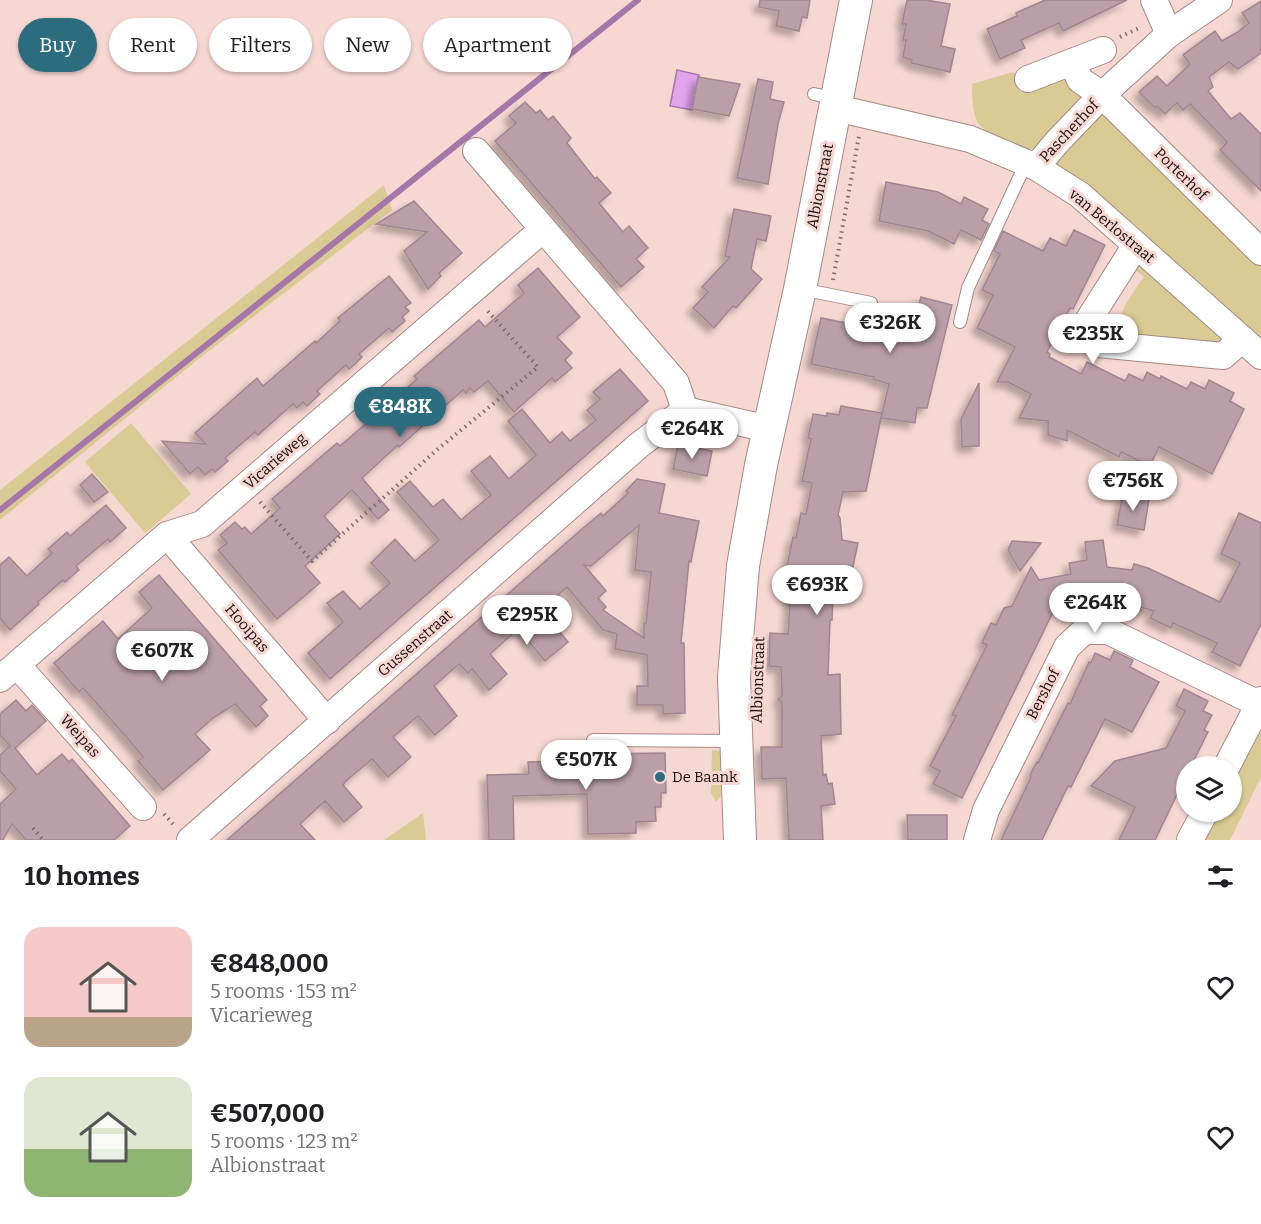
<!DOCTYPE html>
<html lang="en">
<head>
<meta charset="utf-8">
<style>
  :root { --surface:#fff; --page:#f6f6f6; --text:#202124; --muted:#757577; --accent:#2b6c7f }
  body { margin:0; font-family:Bitter,serif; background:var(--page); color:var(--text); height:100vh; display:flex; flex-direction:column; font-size:22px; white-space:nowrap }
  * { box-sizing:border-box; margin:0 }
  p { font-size:20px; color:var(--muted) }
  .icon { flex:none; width:33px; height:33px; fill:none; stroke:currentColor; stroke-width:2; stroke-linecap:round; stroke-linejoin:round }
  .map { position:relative; height:840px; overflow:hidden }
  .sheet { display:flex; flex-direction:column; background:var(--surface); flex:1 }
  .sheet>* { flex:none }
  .top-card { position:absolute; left:18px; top:18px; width:600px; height:54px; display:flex; gap:12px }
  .tools { position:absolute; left:1176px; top:756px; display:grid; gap:12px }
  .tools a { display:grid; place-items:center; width:66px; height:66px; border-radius:50%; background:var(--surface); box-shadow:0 2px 4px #0004; font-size:30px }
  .price { position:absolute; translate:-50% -51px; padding:0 14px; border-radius:21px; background:#fff; color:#222; font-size:20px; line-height:39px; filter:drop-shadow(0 2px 3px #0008) }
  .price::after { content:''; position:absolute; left:50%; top:36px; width:18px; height:14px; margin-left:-9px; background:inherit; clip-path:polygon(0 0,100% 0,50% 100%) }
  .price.current { background:var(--accent); color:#fff }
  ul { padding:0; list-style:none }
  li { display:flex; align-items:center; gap:18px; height:150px; padding:0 24px }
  li span { display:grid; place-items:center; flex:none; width:168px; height:120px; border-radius:18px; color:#555 }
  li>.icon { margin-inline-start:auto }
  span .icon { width:72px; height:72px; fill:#fffc; stroke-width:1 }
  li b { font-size:26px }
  h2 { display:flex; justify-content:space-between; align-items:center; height:72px; padding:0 24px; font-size:26px }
  .pill { padding:0 21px; border-radius:27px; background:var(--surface); box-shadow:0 2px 4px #0004; font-size:21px; line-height:54px }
  .pill.current { background:var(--accent); color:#fff }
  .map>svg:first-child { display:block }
  .green { fill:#d9cb93 }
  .water { fill:#e3a4ee; stroke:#a676aa; stroke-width:1.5 }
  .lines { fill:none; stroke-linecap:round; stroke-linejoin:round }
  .stream { stroke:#a676aa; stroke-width:6 }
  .building { fill:#ba9ea8; stroke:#a1868f; stroke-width:1.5; fill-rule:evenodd; filter:url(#shadow) }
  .service-casing { stroke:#a58883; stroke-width:14 }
  .minor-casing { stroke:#a58883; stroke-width:28 }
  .tertiary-casing { stroke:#a58883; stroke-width:34 }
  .path { stroke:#7f6b68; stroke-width:4; stroke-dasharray:1.5 4.5; stroke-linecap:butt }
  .service { stroke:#fff; stroke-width:12 }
  .minor { stroke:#fff; stroke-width:26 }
  .tertiary { stroke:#fff; stroke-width:32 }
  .poi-dot { fill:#2b6c7f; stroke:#f7d7d2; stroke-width:2 }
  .labels { text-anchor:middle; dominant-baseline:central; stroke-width:6; stroke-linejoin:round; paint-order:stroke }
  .street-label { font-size:15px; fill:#160c0a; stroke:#f7d7d2 }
  .poi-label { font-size:15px; fill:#160c0a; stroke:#f7d7d2; text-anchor:start }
</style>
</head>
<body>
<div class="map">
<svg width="1261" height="840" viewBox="0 0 1261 840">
  <defs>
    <filter id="shadow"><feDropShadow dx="-5.5" dy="5.5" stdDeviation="3" flood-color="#0004"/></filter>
  </defs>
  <rect width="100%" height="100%" fill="#f7d7d2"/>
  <!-- green -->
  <g class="green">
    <path d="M1013 72 1021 89 1065 74 1083 91V99C1075 107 1046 144 1038 147 1024 155 984 135 977 121 972 110 972 95 972 84Z"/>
    <path d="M1098 110 1261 264V343L1136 226 1081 179 1050 160Z"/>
    <path d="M384 185 392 210 196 361 0 520V490Z"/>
    <path d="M1138 261 1222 340 1221 343 1114 336C1118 314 1131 295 1144 277L1130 266Z"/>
    <path d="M131 423 191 494 145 533 85 462Z"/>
    <path d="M1261 709V777L1230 840H1197L1211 812H1232V770Z"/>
    <path d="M712 750 721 751 722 794 716 802 711 793Z"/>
    <path d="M423 813 426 840H384Z"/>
  </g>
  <!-- water -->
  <path class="water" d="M677 70 699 75 692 110 670 106Z"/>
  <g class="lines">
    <!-- stream -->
    <path class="stream" d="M0 510 638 0"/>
  </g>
  <!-- building -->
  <g class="building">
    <path d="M760 0H810L807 18 802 17 799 31 776 26 779 11 759 7Z"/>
    <path d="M907 0H926L950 4 941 46 955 49 950 72 911 63 912 60 903 57 906 40H903L906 24H902Z"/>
    <path d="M1045 0H1127L1063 31 1059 23 1021 40 1025 48 1000 59 987 29 1017 16 1016 13Z"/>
    <path d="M1261 1V53L1238 69 1229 62 1209 77 1213 87 1208 91 1231 119 1240 113 1261 134V191L1220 150 1227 142 1190 104 1183 110 1177 103 1165 114 1157 106 1155 108 1139 92 1157 76 1167 86 1190 64 1183 55 1215 31 1222 41 1236 33 1249 23 1242 13Z"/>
    <path d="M698 77 740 84 729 116 692 109Z"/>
    <path d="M758 79 773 82 770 99 784 102 778 124 768 184 737 178Z"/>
    <path d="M525 102 536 113 540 110 548 120 553 116 571 138 567 143 595 179 597 177 611 193 599 203 623 232 629 226 648 248 636 259 644 267 621 287 495 141 516 123 509 116Z"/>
    <path d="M886 182 938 192 961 204 964 197 988 209 982 220 989 224 981 240 961 230 954 244 928 231 879 221Z"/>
    <path d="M414 201 462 253 439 273 441 276 428 289 404 251 427 232 376 224Z"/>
    <path d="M734 209 771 216 766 241 757 239 751 269 762 279 736 308 733 306 714 328 693 308 708 292 702 287 730 257 725 256Z"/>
    <path d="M1074 230 1105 245 1073 309 1070 308 1047 352 1050 354 1049 357 1081 374 1087 362 1125 381 1129 374 1143 381 1147 372 1160 379 1161 376 1187 389 1191 382 1205 389 1209 380 1234 393 1230 401 1244 409 1212 474 1159 447 1150 466 1121 452 1119 457 1067 430V441L1048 435V421L1019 418 1031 394 1008 382H997L1015 347 977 328 993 295 982 290 1000 254 994 251 1003 231 1043 251 1050 238 1066 246Z"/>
    <path d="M538 268 580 317 557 337 572 353 565 360 572 368 555 382 552 378 514 412 488 381 474 392 470 388 466 393 463 390 399 447 398 445 362 478 389 510 378 519 352 490 324 516 340 534 305 566 320 583 277 619 218 550 227 543 220 535 235 522 242 529 245 527 251 534 280 508 272 499 337 443 340 446 391 402 417 379 414 376 479 320 485 327 524 293 518 285Z"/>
    <path d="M389 276 411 303 405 307 409 311 402 317 405 321 392 332 389 328 359 354 362 357 355 364 349 369 346 365 317 391 320 394 307 406 303 402 297 408 293 404 258 435 255 432 225 458 228 461 215 472 212 469 205 475 198 467 190 474 162 441 206 444 195 433 257 378 263 386 277 374 315 341 316 343 340 321 338 318Z"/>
    <path d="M921 297 952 305 927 408H917L915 423 881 418 889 384 873 379 874 377 811 364 821 318 876 329 880 311 915 319Z"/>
    <path d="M620 369 648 401 330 679 308 653 343 622 327 603 343 591 360 609 390 583 371 563 395 539 415 561 439 540 397 492 410 481 433 507 443 499 461 520 491 495 471 471 490 456 509 479 536 455 508 421 522 409 550 443 562 432 570 441 596 420 587 410 600 399 593 392Z"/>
    <path d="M979 383V446L962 447 961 419Z"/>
    <path d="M841 406 882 413 866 491 843 492 838 515 840 518 842 540 858 543 852 571 834 568 832 620H830L828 675 840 674 841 734 821 736 823 775 826 774 828 784 832 783 835 804 821 806 823 840H789L786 778 762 779 761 747H782V703L778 699 782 696 781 667 769 666 770 633 788 634 792 572 786 571 793 537 796 538 801 513 806 514 812 483 802 481 811 439 808 438 813 414 827 416V413L839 415Z"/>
    <path d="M678 444 712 451 707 476 673 469Z"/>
    <path d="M92 474 108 492 94 502 80 485Z"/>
    <path d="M637 479 665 484 659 513 699 521 691 562 689 561 681 643H684L685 713 663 714V705H637V686H648L647 655 615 649 617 634 603 630 567 587 541 610 568 642 545 661 518 629 490 654 507 674 489 690 472 669 468 673 459 664 434 686 457 716 435 735 418 716 393 737 411 757 388 777 372 759 346 781 343 785 362 807 344 822 325 801 300 824 315 840H227L582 529 601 513 603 516 628 493 626 491ZM639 525 635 570 651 572 646 623H644V638L603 610 606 607 598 598 606 591 584 565 591 566Z"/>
    <path d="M1123 494 1149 499 1144 530 1117 525Z"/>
    <path d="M106 505 126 528 110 542 108 539 76 566 79 570 65 582 63 580 38 602 39 604 10 630 0 618V565L9 557 27 576 52 553 48 549 67 532 70 536Z"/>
    <path d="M1239 513 1261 523V624L1240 666 1212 652 1217 643 1173 623 1171 628 1150 618 1154 611 1103 596 1057 604 962 798 933 784 940 771 930 766 956 716 952 715 987 645 982 643 991 623 996 625 1004 608 1012 606 1031 567 1039 580 1071 574 1069 563 1087 560 1085 542 1103 540 1107 567 1132 570 1134 564 1148 568 1220 602 1240 563 1221 554Z"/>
    <path d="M1012 541 1041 543 1020 571 1008 550Z"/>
    <path d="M159 575 267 700 260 706 268 716 256 727 235 704 213 718 195 734 210 750 163 790 138 761 143 757 128 739 83 688 79 692 54 663 103 621 118 639 152 608 139 592Z"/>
    <path d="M1114 651 1133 660 1130 667 1159 682 1132 732 1105 719 1071 787 1068 786 1042 840H1001L1031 777 1030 776 1033 769 1037 762 1038 763 1068 703 1070 704 1089 662 1091 663 1095 653 1110 660Z"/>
    <path d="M1184 689 1208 701 1203 711 1212 715 1204 730 1208 732 1191 766H1186V776L1155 840H1119L1135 807 1091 786 1115 761 1166 748 1185 711 1176 706Z"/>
    <path d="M16 700 26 711 32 705 46 721 15 748 37 775 62 754 69 762 72 759 130 826 114 840H26L12 824 3 840H0V804L16 789 0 771V755L10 746 0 735V714Z"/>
    <path d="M665 753 666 793H661V807H655L656 821 636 822V833L588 834 587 794 513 796 514 840H489L487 775 529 774 528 762 586 760V756L590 754Z"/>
    <path d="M907 815H947V840H908Z"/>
  </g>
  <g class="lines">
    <defs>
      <g id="service">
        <path d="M814 94 836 99"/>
        <path d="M801 289 871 303"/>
        <path d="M960 322 968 288 1026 163"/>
        <path d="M593 740 736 741"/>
      </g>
      <g id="minor">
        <path d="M1154 0 1169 34"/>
        <path d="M1072 62 1080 80 1102 95 1261 252"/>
        <path d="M1028 79 1103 50"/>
        <path d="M836 108 970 139 1036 167 1080 195 1261 356"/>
        <path d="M476 151 676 383 685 410"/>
        <path d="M1036 167 1057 142 1102 95 1169 34 1219 0"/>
        <path d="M1136 245 1086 324 1098 344 1223 356 1242 339"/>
        <path d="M167 535 327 721"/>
        <path d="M17 665 143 807"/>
        <path d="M0 679 167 535 202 524 542 230"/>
        <path d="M1227 766 1261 700"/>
        <path d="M190 840 638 446 685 410 769 429"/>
        <path d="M977 840 986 810 1067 647 1084 631H1108L1259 704"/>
        <path d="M1190 840 1205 812"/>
      </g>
      <path id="tertiary" d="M740 840 734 677 743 566 761 465 800 289 856 0"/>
    </defs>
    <!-- service casing -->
    <use href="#service" class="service-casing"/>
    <!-- minor casing -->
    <use href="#minor" class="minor-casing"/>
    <!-- tertiary casing -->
    <use href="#tertiary" class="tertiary-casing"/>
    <!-- path -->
    <g class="path">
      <path d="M1120 37 1141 27"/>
      <path d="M833 280 859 136"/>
      <path d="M260 502 312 561 438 449 538 367 485 308"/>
      <path d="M164 814 175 826"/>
      <path d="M33 828 43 840"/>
    </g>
    <!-- service -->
    <use href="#service" class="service"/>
    <!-- minor -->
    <use href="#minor" class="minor"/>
    <!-- tertiary -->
    <use href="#tertiary" class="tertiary"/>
  </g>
  <!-- markers -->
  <circle class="poi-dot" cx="660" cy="777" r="6"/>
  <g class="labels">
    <!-- street labels -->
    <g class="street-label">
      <text transform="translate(1069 131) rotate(-47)">Pascherhof</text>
      <text transform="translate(1181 174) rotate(44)">Porterhof</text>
      <text transform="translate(820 186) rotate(-79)">Albionstraat</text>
      <text transform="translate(1112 226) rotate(40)">van Berlostraat</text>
      <text transform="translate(275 461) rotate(-41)">Vicarieweg</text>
      <text transform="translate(247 628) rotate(49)">Hooipas</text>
      <text transform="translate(415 643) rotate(-41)">Gussenstraat</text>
      <text transform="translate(758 680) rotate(-88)">Albionstraat</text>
      <text transform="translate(1043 694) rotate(-63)">Bershof</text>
      <text transform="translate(80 736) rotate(48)">Weipas</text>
    </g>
    <!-- poi labels -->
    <g class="poi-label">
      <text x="672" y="777">De Baank</text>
    </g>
  </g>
</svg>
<div class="tools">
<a><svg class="icon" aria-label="layers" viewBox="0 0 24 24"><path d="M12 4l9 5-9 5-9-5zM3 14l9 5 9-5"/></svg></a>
</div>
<b class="price" style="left:890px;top:354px">€326K</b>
<b class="price" style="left:1093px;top:365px">€235K</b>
<b class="price current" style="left:400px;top:438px">€848K</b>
<b class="price" style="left:692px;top:460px">€264K</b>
<b class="price" style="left:1133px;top:512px">€756K</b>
<b class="price" style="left:817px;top:616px">€693K</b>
<b class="price" style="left:1095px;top:634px">€264K</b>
<b class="price" style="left:527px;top:646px">€295K</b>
<b class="price" style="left:162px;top:682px">€607K</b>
<b class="price" style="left:586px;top:791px">€507K</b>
<div class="top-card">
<a class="pill current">Buy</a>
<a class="pill">Rent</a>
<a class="pill">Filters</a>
<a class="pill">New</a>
<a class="pill">Apartment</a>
</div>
</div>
<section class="sheet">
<h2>10 homes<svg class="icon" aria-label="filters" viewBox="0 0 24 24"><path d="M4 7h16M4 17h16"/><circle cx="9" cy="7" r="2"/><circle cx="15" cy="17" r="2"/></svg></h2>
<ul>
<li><span style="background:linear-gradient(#f6c9c9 75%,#b9a48a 0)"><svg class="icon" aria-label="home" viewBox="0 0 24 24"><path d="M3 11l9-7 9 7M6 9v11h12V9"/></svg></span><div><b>€848,000</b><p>5 rooms · 153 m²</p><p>Vicarieweg</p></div><svg class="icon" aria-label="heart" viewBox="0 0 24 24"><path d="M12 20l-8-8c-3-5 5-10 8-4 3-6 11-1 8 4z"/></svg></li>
<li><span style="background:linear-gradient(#dfe7d0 60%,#8fb573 0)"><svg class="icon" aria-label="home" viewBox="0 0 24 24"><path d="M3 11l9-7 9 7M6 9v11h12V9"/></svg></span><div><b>€507,000</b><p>5 rooms · 123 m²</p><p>Albionstraat</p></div><svg class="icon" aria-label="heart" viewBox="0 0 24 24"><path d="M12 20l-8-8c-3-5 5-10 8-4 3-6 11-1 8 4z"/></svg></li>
</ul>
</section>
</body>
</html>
